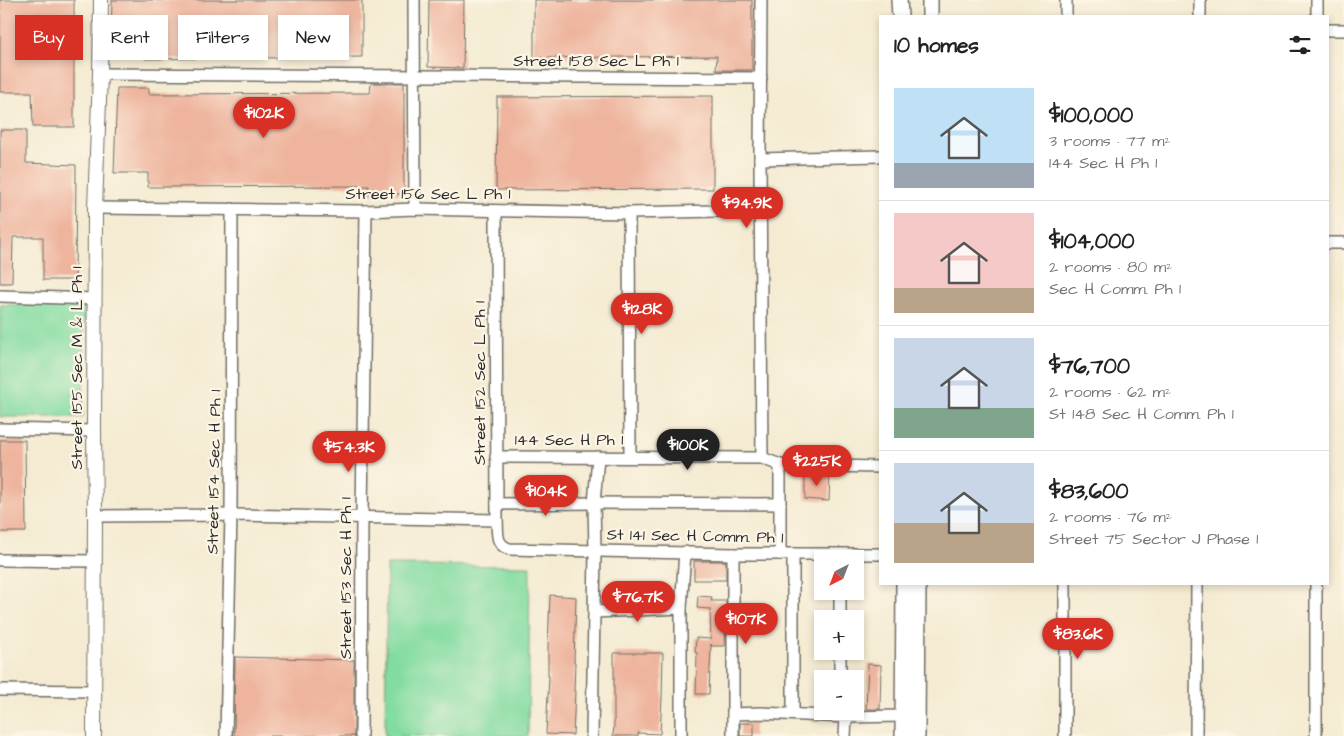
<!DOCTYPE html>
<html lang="en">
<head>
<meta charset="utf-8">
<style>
  :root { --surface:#fff; --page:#f2f2f2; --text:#222; --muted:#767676; --line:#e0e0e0; --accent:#d93025 }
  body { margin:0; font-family:"Architects Daughter",sans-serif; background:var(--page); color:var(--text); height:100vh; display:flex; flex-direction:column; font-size:19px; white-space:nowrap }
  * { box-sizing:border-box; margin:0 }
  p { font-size:16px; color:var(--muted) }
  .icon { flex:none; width:28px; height:28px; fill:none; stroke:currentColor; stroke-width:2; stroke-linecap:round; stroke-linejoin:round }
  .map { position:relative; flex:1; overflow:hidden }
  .side { position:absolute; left:879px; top:15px; width:450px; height:570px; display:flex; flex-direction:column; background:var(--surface); border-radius:0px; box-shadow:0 2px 8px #0003 }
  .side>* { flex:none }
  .banner { position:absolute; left:15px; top:15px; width:475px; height:45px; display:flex; gap:10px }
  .needle { width:32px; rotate:222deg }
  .tools { position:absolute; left:814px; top:550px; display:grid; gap:10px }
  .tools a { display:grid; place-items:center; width:50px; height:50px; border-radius:0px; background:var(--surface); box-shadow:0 2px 8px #0003; font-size:25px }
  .price { position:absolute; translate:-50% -42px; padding:0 11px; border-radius:18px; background:var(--accent); color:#fff; font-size:16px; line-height:32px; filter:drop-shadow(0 1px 2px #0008) }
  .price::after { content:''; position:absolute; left:50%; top:30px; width:15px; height:11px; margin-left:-8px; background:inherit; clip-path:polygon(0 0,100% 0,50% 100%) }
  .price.on { background:#222; color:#fff }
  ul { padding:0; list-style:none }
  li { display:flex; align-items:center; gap:15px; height:125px; padding:0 15px }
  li+li { border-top:1px solid var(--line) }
  li span { display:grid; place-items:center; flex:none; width:140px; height:100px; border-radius:0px; color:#555 }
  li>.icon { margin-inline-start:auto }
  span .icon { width:60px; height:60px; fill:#fffc; stroke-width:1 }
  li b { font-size:21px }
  h2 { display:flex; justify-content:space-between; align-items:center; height:60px; padding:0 15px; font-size:21px }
  .chip { padding:0 18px; border-radius:0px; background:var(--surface); box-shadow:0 2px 8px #0003; font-size:18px; line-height:45px }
  .chip.on { background:var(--accent); color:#fff }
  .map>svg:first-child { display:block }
  .green { fill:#82dba0; stroke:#568366 }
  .building { fill:#eeb49d }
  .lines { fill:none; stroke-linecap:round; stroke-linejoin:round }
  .minor-casing { stroke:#716e65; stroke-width:14 }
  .tertiary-casing { stroke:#716e65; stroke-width:16 }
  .secondary-casing { stroke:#716e65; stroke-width:18 }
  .minor { stroke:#fff; stroke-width:11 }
  .tertiary { stroke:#fff; stroke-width:14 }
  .secondary { stroke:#fff; stroke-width:15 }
  .labels { text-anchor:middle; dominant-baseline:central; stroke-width:4.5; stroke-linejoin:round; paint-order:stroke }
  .street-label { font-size:16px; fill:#2b2b2b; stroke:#fcf5e5 }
</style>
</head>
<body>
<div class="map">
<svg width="1344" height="736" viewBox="0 0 1344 736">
  <rect width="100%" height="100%" fill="#fcf5e5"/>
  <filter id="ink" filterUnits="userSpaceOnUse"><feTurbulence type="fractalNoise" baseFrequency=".02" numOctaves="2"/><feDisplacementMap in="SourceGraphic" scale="10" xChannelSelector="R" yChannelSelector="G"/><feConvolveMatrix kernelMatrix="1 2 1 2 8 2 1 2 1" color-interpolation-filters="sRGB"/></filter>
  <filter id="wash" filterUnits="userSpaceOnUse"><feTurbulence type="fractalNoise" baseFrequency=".0096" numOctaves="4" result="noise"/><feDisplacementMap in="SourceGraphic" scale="20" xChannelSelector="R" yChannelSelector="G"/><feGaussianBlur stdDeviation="1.12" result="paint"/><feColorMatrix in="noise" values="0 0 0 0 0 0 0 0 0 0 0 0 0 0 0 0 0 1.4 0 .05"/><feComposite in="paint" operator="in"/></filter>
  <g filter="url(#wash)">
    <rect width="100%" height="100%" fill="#f4ebd2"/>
    <!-- green -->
    <g class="green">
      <path d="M0 305H84L83 417H0Z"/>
      <path d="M387 565 530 566 528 736H385Z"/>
    </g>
    <g id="blocks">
      <!-- building -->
      <g class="building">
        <path d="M0 0H74V127H33L32 92H0Z"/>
        <path d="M112 0H362V57L145 59 146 39 111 38Z"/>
        <path d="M429 0H464L463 68 428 67Z"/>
        <path d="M534 0H752V70H716L717 56 534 58Z"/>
        <path d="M371 83H404V194H368L369 186 148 187V173H114L117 88H149V94L370 93Z"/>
        <path d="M713 96V189L496 190 497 97Z"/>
        <path d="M0 130H26V163L76 165 75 280H43V237H13L12 283H0Z"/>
        <path d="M0 440H25L26 532H0Z"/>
        <path d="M805 473 830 474 829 501 805 499Z"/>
        <rect x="694" y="561" width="32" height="19"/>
        <path d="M550 595 576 597 574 662H575L574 691H575L573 735 546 734 549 676H548V647Z"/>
        <path d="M698 596 712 597 711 601H726L725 646H711V644L709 694H696L697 653 695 652 696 638 711 639 710 609 697 608Z"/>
        <path d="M614 653H663L662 698 660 734 638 733V736H613L614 725Z"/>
        <path d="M235 657 354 660V736H234Z"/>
        <path d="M868 664 881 665 880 709H866Z"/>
        <rect x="740" y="723" width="14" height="13"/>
      </g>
    </g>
  </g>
  <g filter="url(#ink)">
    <use href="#blocks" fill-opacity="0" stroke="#716e65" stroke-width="1"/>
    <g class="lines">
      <defs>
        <g id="minor">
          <path d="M414 0 415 209"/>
          <path d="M761 0 760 159 762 458"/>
          <path d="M1200 0V16"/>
          <path d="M1317 0V16"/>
          <path d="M1066 16V0"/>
          <path d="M1328 30H1344"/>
          <path d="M100 74 761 78"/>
          <path d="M760 159 880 156"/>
          <path d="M95 208 366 211 415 209 629 213 760 210"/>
          <path d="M496 211 497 520C498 533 495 544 509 549L733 554H880"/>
          <path d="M629 213 630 457"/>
          <path d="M1328 243H1344"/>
          <path d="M0 296 95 299"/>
          <path d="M0 429 94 431"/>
          <path d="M496 457 762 458 780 465 880 467"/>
          <path d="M497 504 594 503 780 504"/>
          <path d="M95 516 231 515 497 520"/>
          <path d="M780 554V465"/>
          <path d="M793 554V714"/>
          <path d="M0 560 94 561"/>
          <path d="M594 612 681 608"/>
          <path d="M840 619V591"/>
          <path d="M840 679V651"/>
          <path d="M0 690 95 691"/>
          <path d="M733 714 761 713 846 717 902 716"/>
          <path d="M226 736 231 515 232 209"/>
          <path d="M361 736 362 517 366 211"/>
          <path d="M592 736 595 551 594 503 598 457"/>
          <path d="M681 736V608L685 552"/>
          <path d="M733 736V554"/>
          <path d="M845 736 846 717"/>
          <path d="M1065 736V584"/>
          <path d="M1196 736 1197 584"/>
          <path d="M1316 736V584"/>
        </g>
        <path id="tertiary" d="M94 736 95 516 94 431 95 208 100 74 101 0"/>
        <g id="secondary">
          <path d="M899 0 900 16"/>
          <path d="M930 16V0"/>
          <path d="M903 736 904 584"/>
          <path d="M917 736 918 584"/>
        </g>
      </defs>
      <!-- minor casing -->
      <use href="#minor" class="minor-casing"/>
      <!-- tertiary casing -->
      <use href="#tertiary" class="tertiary-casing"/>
      <!-- secondary casing -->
      <use href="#secondary" class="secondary-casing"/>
      <!-- minor -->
      <use href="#minor" class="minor"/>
      <!-- tertiary -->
      <use href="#tertiary" class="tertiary"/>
      <!-- secondary -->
      <use href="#secondary" class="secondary"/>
    </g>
  </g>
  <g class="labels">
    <!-- street labels -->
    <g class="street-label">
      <text x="596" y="61">Street 158 Sec L Ph 1</text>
      <text x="428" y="194">Street 156 Sec L Ph 1</text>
      <text transform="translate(77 368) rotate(-90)">Street 155 Sec M &amp; L Ph 1</text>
      <text transform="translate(480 383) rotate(-90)">Street 152 Sec L Ph 1</text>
      <text x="569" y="440">144 Sec H Ph 1</text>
      <text transform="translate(214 472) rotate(-89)">Street 154 Sec H Ph 1</text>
      <text transform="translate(695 536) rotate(1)">St 141 Sec H Comm. Ph 1</text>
      <text transform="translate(346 578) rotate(-90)">Street 153 Sec H Ph 1</text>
    </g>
  </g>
</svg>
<div class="tools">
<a><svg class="needle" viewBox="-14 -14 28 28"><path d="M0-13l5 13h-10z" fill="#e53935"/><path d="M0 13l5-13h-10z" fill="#767676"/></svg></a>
<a>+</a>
<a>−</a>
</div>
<b class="price" style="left:264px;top:139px">$102K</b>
<b class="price" style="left:747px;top:229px">$94.9K</b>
<b class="price" style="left:642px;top:335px">$128K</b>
<b class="price on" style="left:688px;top:471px">$100K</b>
<b class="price" style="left:349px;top:473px">$54.3K</b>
<b class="price" style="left:817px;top:487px">$225K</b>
<b class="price" style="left:546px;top:517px">$104K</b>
<b class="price" style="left:638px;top:623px">$76.7K</b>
<b class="price" style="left:746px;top:645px">$107K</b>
<b class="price" style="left:1078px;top:660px">$83.6K</b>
<div class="banner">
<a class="chip on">Buy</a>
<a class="chip">Rent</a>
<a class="chip">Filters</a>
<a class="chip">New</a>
</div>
<section class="side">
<h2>10 homes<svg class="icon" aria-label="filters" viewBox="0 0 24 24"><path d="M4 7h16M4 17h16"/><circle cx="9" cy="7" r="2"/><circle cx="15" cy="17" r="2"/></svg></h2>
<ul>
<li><span style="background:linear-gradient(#bfe0f5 75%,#9aa5b1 0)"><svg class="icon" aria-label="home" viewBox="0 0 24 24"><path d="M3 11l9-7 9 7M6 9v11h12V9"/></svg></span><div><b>$100,000</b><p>3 rooms · 77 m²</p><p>144 Sec H Ph 1</p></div></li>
<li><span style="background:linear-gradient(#f6c9c9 75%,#b9a48a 0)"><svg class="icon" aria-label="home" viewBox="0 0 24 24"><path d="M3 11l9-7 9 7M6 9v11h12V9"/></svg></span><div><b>$104,000</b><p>2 rooms · 80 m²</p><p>Sec H Comm. Ph 1</p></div></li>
<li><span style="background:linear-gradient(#c9d6e8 70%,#7fa58c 0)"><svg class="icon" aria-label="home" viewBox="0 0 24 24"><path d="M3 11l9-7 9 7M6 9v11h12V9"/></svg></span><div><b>$76,700</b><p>2 rooms · 62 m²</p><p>St 148 Sec H Comm. Ph 1</p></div></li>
<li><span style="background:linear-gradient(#c9d6e8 60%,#b9a48a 0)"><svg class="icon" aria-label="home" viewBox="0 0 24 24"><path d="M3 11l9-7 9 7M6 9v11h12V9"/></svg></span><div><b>$83,600</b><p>2 rooms · 76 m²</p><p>Street 75 Sector J Phase 1</p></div></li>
</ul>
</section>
</div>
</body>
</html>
